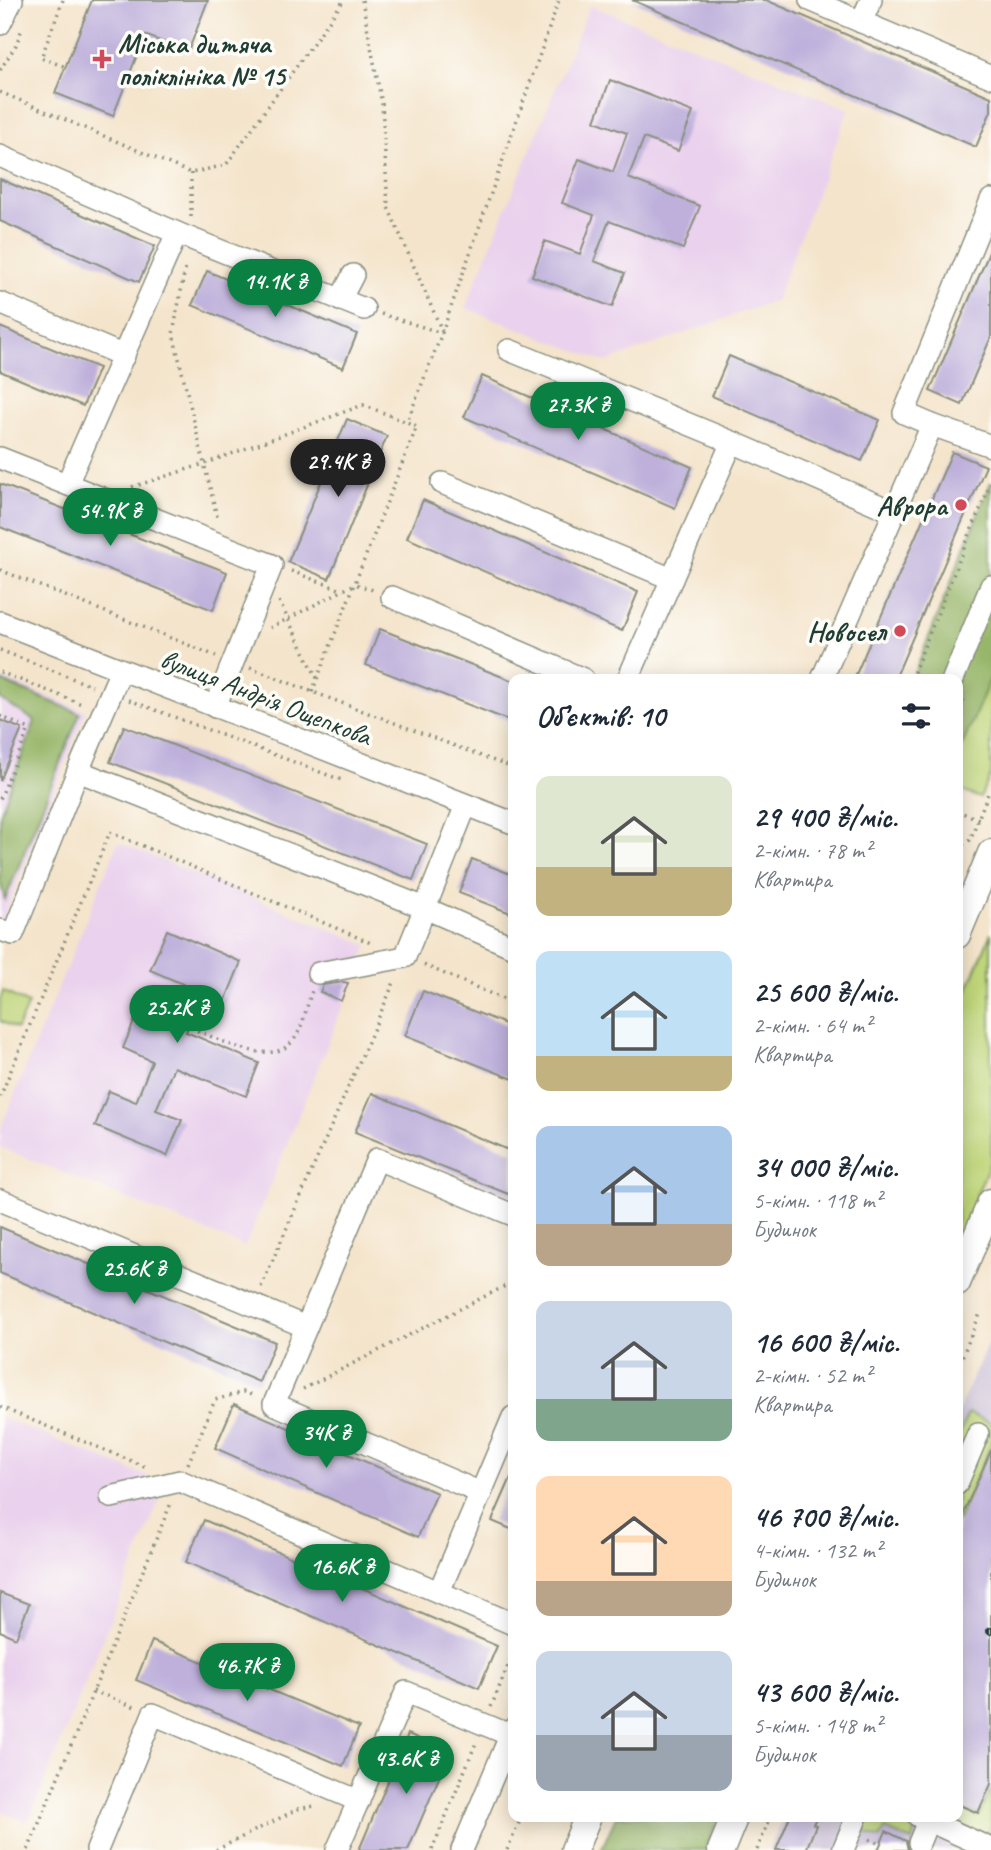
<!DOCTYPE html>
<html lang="uk">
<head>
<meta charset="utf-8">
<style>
  :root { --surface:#fff; --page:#f6f6f7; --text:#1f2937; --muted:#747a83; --accent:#0b8043 }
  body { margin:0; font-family:Caveat,sans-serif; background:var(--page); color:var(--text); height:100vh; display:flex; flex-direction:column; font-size:26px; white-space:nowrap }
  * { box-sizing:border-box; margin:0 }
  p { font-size:23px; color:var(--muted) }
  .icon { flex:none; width:38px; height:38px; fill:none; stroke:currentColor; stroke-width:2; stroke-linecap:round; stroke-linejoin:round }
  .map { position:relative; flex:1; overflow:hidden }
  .sheet { position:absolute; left:508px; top:674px; width:455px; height:1148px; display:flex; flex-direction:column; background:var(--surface); border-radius:14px; box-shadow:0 4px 18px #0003 }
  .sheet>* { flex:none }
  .price { position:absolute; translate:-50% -60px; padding:0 16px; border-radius:24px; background:var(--accent); color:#fff; font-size:23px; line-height:46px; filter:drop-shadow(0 2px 4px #0008) }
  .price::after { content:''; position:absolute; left:50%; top:42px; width:21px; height:16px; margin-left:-10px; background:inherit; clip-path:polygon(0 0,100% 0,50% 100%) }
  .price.selected { background:#222; color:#fff }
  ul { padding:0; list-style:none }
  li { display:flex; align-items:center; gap:21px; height:175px; padding:0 28px }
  li span { display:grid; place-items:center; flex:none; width:196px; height:140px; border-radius:14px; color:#555 }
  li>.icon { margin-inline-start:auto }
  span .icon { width:84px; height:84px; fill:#fffc; stroke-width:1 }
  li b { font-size:30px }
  h2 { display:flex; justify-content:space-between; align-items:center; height:84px; padding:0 28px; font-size:30px }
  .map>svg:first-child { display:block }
  .built { fill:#ead1ed }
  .industrial { fill:#cabfd7 }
  .green { fill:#bfd579; stroke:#6f8956; stroke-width:2 }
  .forest { fill:#97b669; stroke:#5b7a4e; stroke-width:2 }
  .building { fill:#beb0db }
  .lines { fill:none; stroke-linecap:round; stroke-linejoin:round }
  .minor-casing { stroke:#8a9080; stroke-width:24 }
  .major-casing { stroke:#8a9080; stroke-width:29 }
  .path { stroke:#8a9080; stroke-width:3.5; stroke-dasharray:2 5; stroke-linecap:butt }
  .minor { stroke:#fff; stroke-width:21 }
  .major { stroke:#fff; stroke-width:26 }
  .rail-casing { stroke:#1f3d34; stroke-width:8 }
  .rail { stroke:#fdfcf7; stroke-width:5; stroke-dasharray:16; stroke-linecap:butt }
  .poi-dot { fill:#d1495b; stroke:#fdfcf7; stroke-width:2.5 }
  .labels { text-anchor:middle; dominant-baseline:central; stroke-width:7; stroke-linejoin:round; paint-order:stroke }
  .poi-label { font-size:28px; font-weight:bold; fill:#1f3d34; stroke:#fdfcf7; text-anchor:end }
  .street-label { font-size:28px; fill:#1f3d34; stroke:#fdfcf7 }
</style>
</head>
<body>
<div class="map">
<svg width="991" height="1850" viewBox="0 0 991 1850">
  <rect width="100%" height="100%" fill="#fdfcf7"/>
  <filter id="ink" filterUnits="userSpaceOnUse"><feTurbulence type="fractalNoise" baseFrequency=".0143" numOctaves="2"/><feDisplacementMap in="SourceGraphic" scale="14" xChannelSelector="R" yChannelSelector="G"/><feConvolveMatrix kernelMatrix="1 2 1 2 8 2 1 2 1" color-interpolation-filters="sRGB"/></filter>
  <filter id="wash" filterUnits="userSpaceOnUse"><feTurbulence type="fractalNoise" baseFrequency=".00686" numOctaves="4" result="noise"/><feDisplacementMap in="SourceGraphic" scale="28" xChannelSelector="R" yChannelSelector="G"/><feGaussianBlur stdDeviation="1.57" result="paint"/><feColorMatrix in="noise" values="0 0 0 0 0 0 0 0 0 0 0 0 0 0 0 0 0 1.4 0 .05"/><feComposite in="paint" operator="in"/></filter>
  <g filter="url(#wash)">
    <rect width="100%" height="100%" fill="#f4e4cb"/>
    <!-- built -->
    <g class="built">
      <path d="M590 5 849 109 776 300 606 362 465 308Z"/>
      <path d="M0 678 86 711 0 927Z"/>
      <path d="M118 842 368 945 245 1247 0 1147V1130Z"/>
      <path d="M0 1417 166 1484 28 1822 0 1811Z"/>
    </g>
    <!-- industrial -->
    <path class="industrial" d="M991 1336V1850H769L784 1817 957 1816V1414Z"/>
    <!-- green -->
    <g class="green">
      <path d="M985 675 991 677V775L980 798 957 789V742Z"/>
      <path d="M991 933V1160L957 1243V1015Z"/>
      <path d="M3 991 28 1004 17 1029 0 1021V1000Z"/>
      <path d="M968 1413 991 1423V1444L957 1522V1438Z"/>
      <path d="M991 1789V1826L988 1832 982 1834 942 1817 957 1816V1807L979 1816Z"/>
      <path d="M866 1817H895L916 1825 913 1841 885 1829 880 1839 864 1832 862 1825Z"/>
    </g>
    <!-- forest -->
    <g class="forest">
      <path d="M991 482V677L957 758V679H912Z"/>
      <path d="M0 681 80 713 5 900 0 881V814L35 721 0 699Z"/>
      <path d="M616 1817V1816L719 1817 705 1850H601Z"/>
    </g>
    <g id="blocks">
      <!-- building -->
      <g class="building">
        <path d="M92 0H208L188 52 145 35 113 116 55 93Z"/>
        <path d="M632 0H766L991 97V111L976 147Z"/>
        <path d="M610 80 693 112 678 151 644 138 628 178 700 206 683 249 609 221 594 261 625 273 612 307 532 276 545 241 580 254 594 215 562 203 579 159 613 172 627 133 595 121Z"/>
        <path d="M0 179 155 246 139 282 0 221Z"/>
        <path d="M991 248V337L962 405 930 391Z"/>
        <path d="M207 271 357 334 343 368 192 305Z"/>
        <path d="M0 327 99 368 83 406 0 371Z"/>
        <path d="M729 356 880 420 862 461 712 396Z"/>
        <path d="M482 376 692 467 675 508 464 417Z"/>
        <path d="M347 419 387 436 329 579 288 562Z"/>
        <path d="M952 452 986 466 895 679H854Z"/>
        <path d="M0 484 227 572 213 610 0 527Z"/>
        <path d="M423 500 638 592 622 631 407 538Z"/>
        <path d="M380 629 513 681V722L366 665Z"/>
        <path d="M0 720 22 729 0 781Z"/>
        <path d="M124 726 427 844 413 880 110 762Z"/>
        <path d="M472 859 513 875V914L459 893Z"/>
        <path d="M167 930 241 962 224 1004 201 995 186 1032 259 1063 246 1096 174 1067 156 1110 182 1120 167 1156 95 1126 109 1091 136 1102 152 1061 123 1048 138 1012 166 1024 183 984 150 970Z"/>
        <path d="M344 982 348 983 341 1001 320 992 323 985Z"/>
        <path d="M423 991 513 1027V1079L405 1036Z"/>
        <path d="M372 1093 513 1152V1196L355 1132Z"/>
        <path d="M0 1227 275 1342 259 1382 0 1273Z"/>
        <path d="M234 1404 437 1493 418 1537 215 1448Z"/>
        <path d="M991 1450V1784L978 1813 957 1804V1528Z"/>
        <path d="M513 1473V1530L492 1521Z"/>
        <path d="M204 1520 497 1646 479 1688 186 1562Z"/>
        <path d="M0 1593 29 1604 16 1638 0 1631Z"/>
        <path d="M152 1641 359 1727 343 1766 136 1680Z"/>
        <path d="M408 1734 450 1752 408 1850H359Z"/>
        <path d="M790 1816H817L813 1824 816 1825 806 1850H776Z"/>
        <path d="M886 1831 906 1841 908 1850H878Z"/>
      </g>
    </g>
  </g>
  <g filter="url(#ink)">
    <use href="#blocks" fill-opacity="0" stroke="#8a9080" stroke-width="2"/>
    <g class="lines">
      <defs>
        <g id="minor">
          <path d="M810 0 991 77"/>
          <path d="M861 22 871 0"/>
          <path d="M0 24 12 0"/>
          <path d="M0 156 177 233"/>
          <path d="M340 300 353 275"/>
          <path d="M0 303 124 356"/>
          <path d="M509 350 732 442"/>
          <path d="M932 425 904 413 991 200"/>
          <path d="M0 458 272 565 215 707"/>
          <path d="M442 483 672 579"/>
          <path d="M67 484 177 233 364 309"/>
          <path d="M392 597 583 679"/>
          <path d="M0 622 513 823"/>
          <path d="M121 670 78 771 425 908 405 957 318 973"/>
          <path d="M628 679 732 442 894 512"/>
          <path d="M822 679 932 425 991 446"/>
          <path d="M953 679 991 586"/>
          <path d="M466 805 425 908 513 947"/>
          <path d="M0 930 13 934 78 771"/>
          <path d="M0 1200 306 1327"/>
          <path d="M957 1484 978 1434"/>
          <path d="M481 1493 274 1404 377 1159 513 1215"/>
          <path d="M111 1497 180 1481 513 1624"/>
          <path d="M439 1592 513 1417"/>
          <path d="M918 1816 991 1849"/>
          <path d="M919 1843 928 1821"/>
          <path d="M97 1850 153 1714 359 1801"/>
          <path d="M337 1850 406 1692 510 1735"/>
          <path d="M462 1850 513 1729"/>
          <path d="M843 1850 857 1816"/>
        </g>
        <g id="major">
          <path d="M957 935 991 853"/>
          <path d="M957 1283 991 1202"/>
          <path d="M574 1850 588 1816"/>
          <path d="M721 1850 735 1816"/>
        </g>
      </defs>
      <!-- minor casing -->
      <use href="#minor" class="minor-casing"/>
      <!-- major casing -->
      <use href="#major" class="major-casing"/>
      <!-- path -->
      <g class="path">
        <path d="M63 0 41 58 66 67"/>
        <path d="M362 0 382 104 388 207 442 331"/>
        <path d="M0 70 16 45 22 29"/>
        <path d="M0 92 191 173 226 165 344 0"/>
        <path d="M191 217V173"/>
        <path d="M185 269 173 334 218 521"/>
        <path d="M381 314 442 333"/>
        <path d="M132 487 204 464 363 405 407 422"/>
        <path d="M0 570 216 656"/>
        <path d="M291 571 342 590"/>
        <path d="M279 601 317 678"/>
        <path d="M270 628 355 584 373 590"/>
        <path d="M0 650 92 686"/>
        <path d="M250 668 513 768"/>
        <path d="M0 672 84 705"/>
        <path d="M911 679 991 482"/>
        <path d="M312 692 417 426 407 422 442 333 559 0"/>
        <path d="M129 700 344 781"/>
        <path d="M957 714 965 697"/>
        <path d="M0 716 29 729 0 799"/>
        <path d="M957 811 979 819"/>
        <path d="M957 849 970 840 989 791"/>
        <path d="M424 965 513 1003"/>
        <path d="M191 1028C217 1038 269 1068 292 1042 303 1030 306 1006 312 991"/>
        <path d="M0 1097 110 832 371 943"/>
        <path d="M261 1287 395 980"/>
        <path d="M957 1369 980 1314"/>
        <path d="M303 1389 513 1282"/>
        <path d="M0 1407 146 1467"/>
        <path d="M188 1464 215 1400 243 1392 255 1396"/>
        <path d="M93 1691 135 1707"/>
        <path d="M491 1707 513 1654"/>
        <path d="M869 1839 880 1844"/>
        <path d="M28 1850 171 1503"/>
        <path d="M216 1850 298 1809 315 1806"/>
        <path d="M432 1850 476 1743"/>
        <path d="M507 1850 522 1816"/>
        <path d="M757 1850 771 1816"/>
      </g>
      <!-- minor -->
      <use href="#minor" class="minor"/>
      <!-- major -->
      <use href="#major" class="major"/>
      <defs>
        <path id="rail" d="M990 1631H991"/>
      </defs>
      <!-- rail casing -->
      <use href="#rail" class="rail-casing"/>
      <!-- rail -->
      <use href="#rail" class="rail"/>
    </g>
  </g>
  <!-- markers -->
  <g class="poi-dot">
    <path d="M98.5 48.5h7v7h7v7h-7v7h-7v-7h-7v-7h7z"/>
    <circle cx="961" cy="505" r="7"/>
    <circle cx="900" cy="631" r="7"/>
  </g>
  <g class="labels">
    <!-- poi labels -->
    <g class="poi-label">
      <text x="118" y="43" text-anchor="start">Міська дитяча<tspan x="118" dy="32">поліклініка № 15</tspan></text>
      <text x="947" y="505">Аврора</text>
      <text x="886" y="631">Новосел</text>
    </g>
    <!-- street labels -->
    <g class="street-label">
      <text transform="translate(266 697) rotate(21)">вулиця Андрія Ощепкова</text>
    </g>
  </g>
</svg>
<b class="price" style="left:275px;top:319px">14.1K ₴</b>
<b class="price" style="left:578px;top:442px">27.3K ₴</b>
<b class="price selected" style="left:338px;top:499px">29.4K ₴</b>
<b class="price" style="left:110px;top:548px">54.9K ₴</b>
<b class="price" style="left:177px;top:1045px">25.2K ₴</b>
<b class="price" style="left:134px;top:1306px">25.6K ₴</b>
<b class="price" style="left:326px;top:1470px">34K ₴</b>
<b class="price" style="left:342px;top:1604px">16.6K ₴</b>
<b class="price" style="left:247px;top:1703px">46.7K ₴</b>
<b class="price" style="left:406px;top:1796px">43.6K ₴</b>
<section class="sheet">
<h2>Об’єктів: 10<svg class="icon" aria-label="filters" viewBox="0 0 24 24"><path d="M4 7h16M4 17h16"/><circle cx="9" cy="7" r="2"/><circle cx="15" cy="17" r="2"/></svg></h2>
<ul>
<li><span style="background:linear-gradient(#dfe7d0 65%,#c2b280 0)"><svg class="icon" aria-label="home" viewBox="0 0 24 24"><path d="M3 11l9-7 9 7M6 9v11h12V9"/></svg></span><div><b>29 400 ₴/міс.</b><p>2-кімн. · 78 m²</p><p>Квартира</p></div></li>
<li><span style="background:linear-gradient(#bfe0f5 75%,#c2b280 0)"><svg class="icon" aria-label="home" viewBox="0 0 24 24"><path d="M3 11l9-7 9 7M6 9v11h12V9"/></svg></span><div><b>25 600 ₴/міс.</b><p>2-кімн. · 64 m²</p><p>Квартира</p></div></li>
<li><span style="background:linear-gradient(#a9c7e8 70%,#b9a48a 0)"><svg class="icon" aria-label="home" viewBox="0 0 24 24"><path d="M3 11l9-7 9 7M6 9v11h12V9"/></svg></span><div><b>34 000 ₴/міс.</b><p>5-кімн. · 118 m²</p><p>Будинок</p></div></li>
<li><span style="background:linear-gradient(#c9d6e8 70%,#7fa58c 0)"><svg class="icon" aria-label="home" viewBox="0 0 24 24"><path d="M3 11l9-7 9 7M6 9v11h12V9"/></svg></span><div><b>16 600 ₴/міс.</b><p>2-кімн. · 52 m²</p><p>Квартира</p></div></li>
<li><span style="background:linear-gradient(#ffd9b3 75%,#b9a48a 0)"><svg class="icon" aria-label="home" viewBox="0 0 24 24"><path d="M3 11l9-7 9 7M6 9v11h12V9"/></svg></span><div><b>46 700 ₴/міс.</b><p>4-кімн. · 132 m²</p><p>Будинок</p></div></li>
<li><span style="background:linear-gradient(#c9d6e8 60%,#9aa5b1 0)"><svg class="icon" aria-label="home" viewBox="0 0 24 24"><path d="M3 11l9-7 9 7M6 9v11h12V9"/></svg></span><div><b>43 600 ₴/міс.</b><p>5-кімн. · 148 m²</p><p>Будинок</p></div></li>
</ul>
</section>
</div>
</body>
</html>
